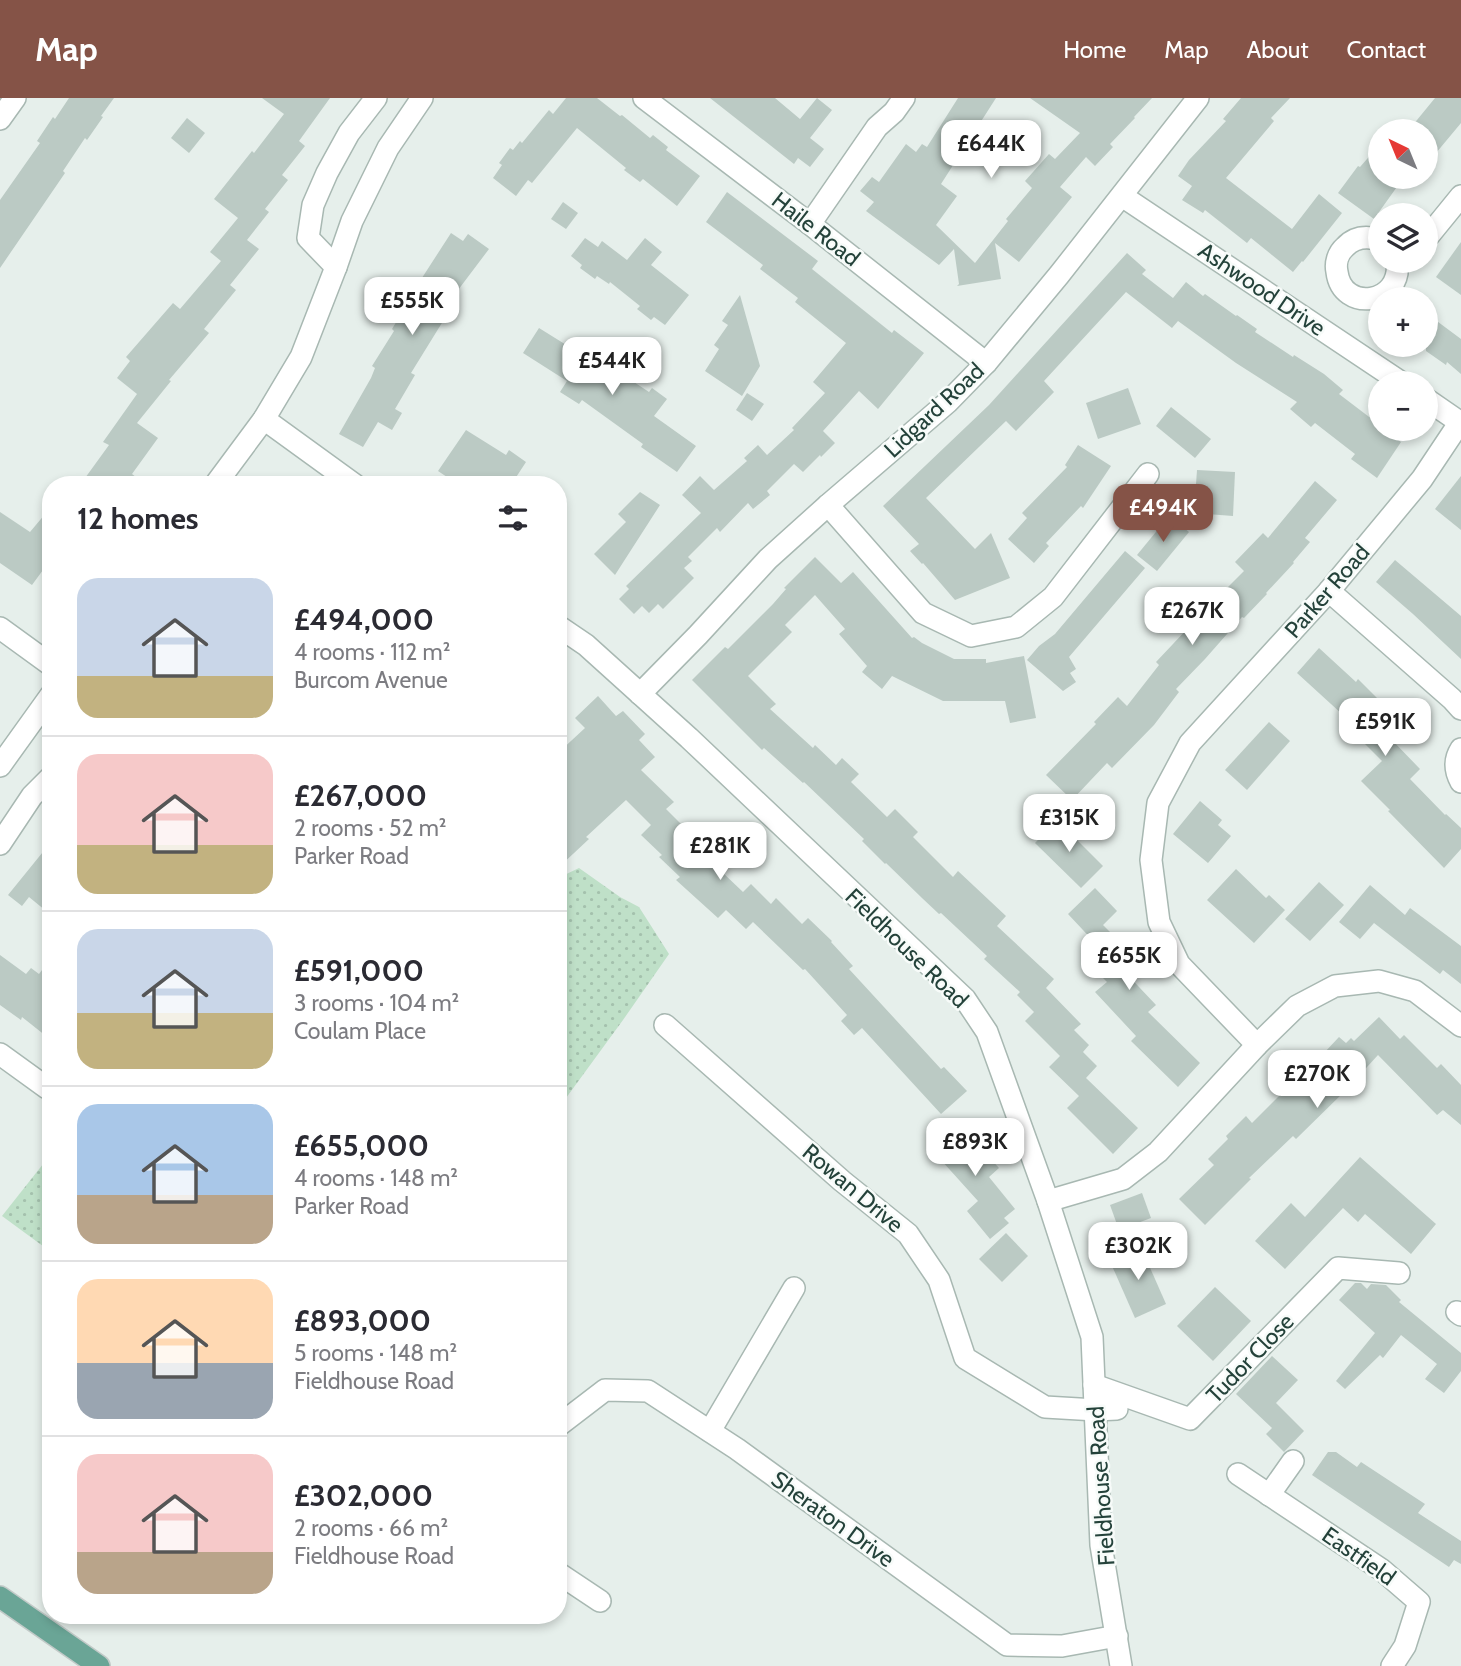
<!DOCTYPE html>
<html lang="en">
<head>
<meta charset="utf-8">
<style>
  :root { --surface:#fff; --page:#f7f7f7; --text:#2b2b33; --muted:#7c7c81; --line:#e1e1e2; --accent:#855347 }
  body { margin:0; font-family:Cabin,sans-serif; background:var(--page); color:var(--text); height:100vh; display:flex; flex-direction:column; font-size:26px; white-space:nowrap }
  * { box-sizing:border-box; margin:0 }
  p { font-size:23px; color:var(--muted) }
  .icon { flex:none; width:38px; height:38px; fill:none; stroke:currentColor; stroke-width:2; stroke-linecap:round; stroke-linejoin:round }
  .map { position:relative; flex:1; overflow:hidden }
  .sheet { position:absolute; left:42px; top:378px; width:525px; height:1148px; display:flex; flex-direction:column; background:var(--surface); border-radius:28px; box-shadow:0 4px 10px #0003 }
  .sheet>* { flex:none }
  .needle { width:46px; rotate:317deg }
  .buttons { position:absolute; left:1368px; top:21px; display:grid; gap:14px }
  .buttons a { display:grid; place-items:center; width:70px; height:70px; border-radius:50%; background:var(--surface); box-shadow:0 4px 10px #0003; font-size:35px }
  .price { position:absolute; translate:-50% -60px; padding:0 16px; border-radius:14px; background:#fff; color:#222; font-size:23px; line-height:46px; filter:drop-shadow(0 2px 4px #0008) }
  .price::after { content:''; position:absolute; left:50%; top:42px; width:21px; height:16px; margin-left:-10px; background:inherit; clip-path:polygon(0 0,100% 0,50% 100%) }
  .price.active { background:var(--accent); color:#fff }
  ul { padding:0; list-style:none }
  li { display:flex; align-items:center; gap:21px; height:175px; padding:0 35px }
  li+li { border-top:2px solid var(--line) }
  li span { display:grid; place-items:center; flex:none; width:196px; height:140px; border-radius:21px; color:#555 }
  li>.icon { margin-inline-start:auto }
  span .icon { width:84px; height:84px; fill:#fffc; stroke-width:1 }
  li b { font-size:30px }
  h2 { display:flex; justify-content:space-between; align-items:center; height:84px; padding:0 35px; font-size:30px }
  header { display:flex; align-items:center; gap:42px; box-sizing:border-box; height:98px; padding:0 35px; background:var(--accent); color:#fff }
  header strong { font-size:33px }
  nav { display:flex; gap:38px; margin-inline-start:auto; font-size:24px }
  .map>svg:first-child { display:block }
  .grass { fill:url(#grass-dots) }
  .building { fill:#bbcac4 }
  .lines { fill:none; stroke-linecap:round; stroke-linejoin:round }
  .minor-casing { stroke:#a8b8b2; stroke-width:24 }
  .major-casing { stroke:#c2cac8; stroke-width:24 }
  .minor { stroke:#fff; stroke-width:21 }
  .major { stroke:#6aa596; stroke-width:21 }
  .labels { text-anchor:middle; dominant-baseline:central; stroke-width:5; stroke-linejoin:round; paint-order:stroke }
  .street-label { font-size:23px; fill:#24423a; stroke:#f7fbf9 }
</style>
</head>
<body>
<header>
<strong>Map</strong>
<nav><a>Home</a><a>Map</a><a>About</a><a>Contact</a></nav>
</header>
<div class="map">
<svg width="1461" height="1568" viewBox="0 0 1461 1568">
  <defs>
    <pattern id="grass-dots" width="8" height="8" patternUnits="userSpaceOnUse" patternTransform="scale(1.75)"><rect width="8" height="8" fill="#bfe0c8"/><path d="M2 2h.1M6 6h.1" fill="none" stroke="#a4c1ad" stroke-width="1.8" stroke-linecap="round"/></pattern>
  </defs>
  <rect width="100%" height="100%" fill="#e6efeb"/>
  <!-- grass -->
  <g class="grass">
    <path d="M579 770 620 799 639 809 669 856 623 922 558 1011V780Z"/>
    <path d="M51 1056V1154L2 1118Z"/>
  </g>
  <!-- building -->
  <g class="building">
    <path d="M69 0H114L101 18 103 19 87 42 85 40 63 73 65 75 0 170V102L40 45 37 43 53 19 55 21Z"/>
    <path d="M262 0H330L299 43 305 48 282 77 288 82 265 111 269 114 247 142 259 151 230 187 236 192 204 231 209 235 169 282 171 283 137 325 158 340 132 376 146 387H80L109 347 103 344 137 296 117 280 130 263 126 259 173 205 180 211 221 163 210 154 238 120 214 101 252 53 254 55 284 16Z"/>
    <path d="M566 0H597L620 18 622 17 650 40 653 37 668 49 666 52 700 78 677 108 643 81 640 84 624 72 626 70 577 30 532 85 528 82 516 98 493 80 502 67 499 65 510 50 513 52 520 43 522 45 549 12 553 16Z"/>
    <path d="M710 0H775L800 21 817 0 832 12 810 40 824 51 810 69 798 60 794 66Z"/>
    <path d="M958 0H996L941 86 957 98 936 127 975 165 1008 123 1006 121 1032 90 1025 83 1049 56 1055 61 1080 35 1030 0H1152L1134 19 1135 20 1110 46 1113 49 1095 68 1086 59 1060 89 1072 99 1019 164 995 145 1001 181 957 188 959 186 954 151 939 167 866 113 874 104 860 93 872 79 879 84 906 46 916 54 922 46 927 49Z"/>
    <path d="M1241 0H1290L1271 20 1274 23 1226 80 1292 131 1319 96 1342 115 1303 164 1302 163 1293 174 1251 140 1247 145 1205 112 1203 115 1182 102 1192 88 1178 78 1189 62 1226 23 1223 21Z"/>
    <path d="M1435 0H1461V25L1426 67V33H1408Z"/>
    <path d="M187 20 205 35 189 55 171 40Z"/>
    <path d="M1381 45V79H1404L1374 121 1338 95 1358 68 1360 69Z"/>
    <path d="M727 94 818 163 812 171 892 235 894 232 924 255 878 311 859 293 823 333 835 345 821 359 820 357 803 374 794 366 767 393 770 397 753 411 748 405 720 434 717 430 688 459 692 463 684 470 694 480 663 511 658 506 649 515 642 508 634 516 619 501 629 491 626 488 701 415 682 397 700 378 714 392 747 363 744 360 758 347 767 357 794 332 792 330 825 295 813 284 846 245 795 204 798 200 760 171 763 167 706 124Z"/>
    <path d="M563 104 578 115 566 131 551 121Z"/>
    <path d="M451 135 463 143 468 136 489 151 449 204 453 207 411 275 415 277 395 311 402 315 392 332 378 324 363 349 339 336 371 280 375 270 372 268 394 233 392 231 410 201 409 200Z"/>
    <path d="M585 140 598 149 602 143 627 162 645 140 662 154 651 167 689 197 665 227 654 219 651 222 637 211 640 208 610 184 609 186 597 178 595 181 580 170 582 167 571 158Z"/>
    <path d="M1461 144V197L1436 179Z"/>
    <path d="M1127 155 1146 172 1142 176 1173 200 1186 184 1203 198 1205 196 1236 218 1237 217 1257 231 1255 234 1293 259 1294 257 1324 276 1343 292 1339 296 1381 328V331H1384L1401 344 1377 380 1351 361 1355 356 1315 325 1311 329 1290 311 1297 304 1236 265 1178 223 1172 230 1126 194 1044 283 1054 294 1016 333 1006 323 926 400 975 451 991 435 1010 480 955 502 923 465 922 466 910 453 919 446 883 408 989 307Z"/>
    <path d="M740 197 760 268 742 298 705 273 719 251 714 247 728 227 722 223Z"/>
    <path d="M1426 215 1461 241V276L1447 264 1446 267 1426 253Z"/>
    <path d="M539 230 584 258 587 253 649 294 652 290 667 301 654 318 696 348 677 374 641 349 643 346 582 302 579 306 560 294 567 283 523 255Z"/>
    <path d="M1128 290 1141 326 1098 341 1086 305Z"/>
    <path d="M747 295 764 306 752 323 736 312Z"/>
    <path d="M1171 309 1211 341 1195 360 1156 328Z"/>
    <path d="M466 332 506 357 509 352 526 364 511 387H459L438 373Z"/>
    <path d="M1078 347 1111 368 1083 410 1081 408 1046 445 1049 448 1034 465 1008 441 1027 420 1022 415 1067 369 1065 367Z"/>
    <path d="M1197 372 1235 374 1233 418 1194 415Z"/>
    <path d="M1461 378V432L1435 411Z"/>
    <path d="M1315 383 1337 402 1305 440 1310 444 1293 464 1294 465 1266 495 1267 496 1244 520 1242 519 1205 561 1176 591 1179 594 1154 627 1112 670 1107 665 1072 702 1046 677 1096 626 1094 624 1118 599 1127 608 1159 567 1156 564 1189 529 1188 528 1211 502 1213 504 1244 473 1235 464 1263 435 1268 440Z"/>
    <path d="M640 394 660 407 615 477 594 456 626 424 618 416Z"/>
    <path d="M51 409V461L32 487 0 465V414L30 434Z"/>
    <path d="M1169 418 1189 434 1157 473 1137 457Z"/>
    <path d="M1125 453 1145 470 1069 559 1076 571 1070 575 1076 584 1063 593 1027 562 1039 548 1055 536Z"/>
    <path d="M815 459 841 485 853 474 912 540 914 539 922 545 954 561H986V565L1024 558 1036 620 1010 625 1005 603H943L892 578 882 591 862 574 867 568 839 536 845 531 815 497 785 527 792 534 748 578 776 606 770 611 813 650 815 647 836 667 842 660 859 676 851 684 887 719 895 711 918 734 913 739 953 779 958 773 1006 818 997 828 1054 881 1046 890 1081 926 1074 932 1089 947 1083 954 1097 968 1086 980 1138 1030 1113 1056 1067 1010 1079 998 1049 969 1060 958 1025 923 1034 914 1017 897 1020 894 984 861 987 858 941 815 939 816 922 800 886 765 885 766 862 743 864 741 804 684 803 685 764 650 762 652 692 582 725 549 728 551 773 506 786 491 784 490Z"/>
    <path d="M1395 462 1461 518V561L1413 516 1376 484Z"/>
    <path d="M1319 550 1356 584 1358 581 1403 626 1390 640 1420 671 1410 681 1445 717 1446 716 1461 730V751L1444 770 1388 713 1390 712 1361 683 1382 663 1350 631 1354 627 1297 575Z"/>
    <path d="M598 598 616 618 623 613 645 636 639 642 655 659 641 672 674 704 666 711 686 731 684 734 704 753 702 755 743 794 751 786 771 806 776 800 802 826 808 820 832 843 831 844 853 868 849 871 941 971 944 969 967 993 941 1016 862 930 854 937 841 923 847 917 805 871 803 872 753 824 746 831 726 812 718 820 676 782 680 779 659 759 662 757 641 737 651 727 626 702 586 739 589 741 558 770V655L585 630 575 620Z"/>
    <path d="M1269 624 1290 643 1247 692 1225 672Z"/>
    <path d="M1200 703 1222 722 1218 727 1231 738 1208 765 1173 736Z"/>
    <path d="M1057 722 1103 768 1081 790 1035 745Z"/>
    <path d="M51 744V817L29 799 22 808 8 797Z"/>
    <path d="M1236 771 1266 800 1269 797 1285 812 1254 845 1207 802Z"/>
    <path d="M1319 784 1344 807 1310 843 1285 821Z"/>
    <path d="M1370 787 1405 817 1410 810 1461 848V886L1443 872 1440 876 1374 825 1360 841 1339 824Z"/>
    <path d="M1095 790 1117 813 1103 827 1134 858 1122 871 1156 907 1148 914 1200 965 1178 989 1131 943 1136 938 1095 894 1107 884 1084 861 1097 847 1068 816Z"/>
    <path d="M0 857 26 876 31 870 39 876 51 860V942L22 919 21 922 0 907Z"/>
    <path d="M1379 919 1400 941 1404 937 1437 970 1441 966 1461 987V1027L1443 1012 1437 1017 1378 957 1346 992 1296 1041 1293 1038 1249 1080 1251 1081 1205 1127 1179 1101 1214 1067 1208 1061 1228 1041 1226 1038 1246 1018 1252 1025 1290 987 1292 989 1339 939 1346 945 1351 940 1354 943Z"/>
    <path d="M955 1022 999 1070 989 1079 1015 1111 1004 1120 1009 1125 990 1141 967 1113 978 1103 941 1062 946 1058 932 1043Z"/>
    <path d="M1360 1059 1436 1126 1411 1156 1365 1116 1358 1124 1343 1110 1285 1171 1255 1143 1291 1105 1305 1119Z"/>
    <path d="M1142 1095 1151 1120 1119 1132 1110 1107Z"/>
    <path d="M1006 1135 1028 1158 1002 1184 979 1161Z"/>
    <path d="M1140 1147 1166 1206 1135 1220 1109 1161Z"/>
    <path d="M1355 1185H1361L1367 1191 1371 1186 1386 1187 1401 1202 1399 1204 1461 1255V1273L1444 1295 1425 1281 1437 1266 1401 1237 1383 1260 1380 1257 1345 1291 1336 1283 1375 1235 1339 1202Z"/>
    <path d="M1215 1189 1251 1223 1213 1263 1177 1228Z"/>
    <path d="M1272 1258 1298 1282 1276 1305 1304 1333 1284 1354 1266 1336 1272 1330 1236 1296Z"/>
    <path d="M1328 1354H1336L1357 1369 1361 1364 1425 1406 1418 1415 1461 1443V1466L1454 1462 1449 1469 1312 1377Z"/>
  </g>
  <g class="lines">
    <defs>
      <g id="minor">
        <path d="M644 0 810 126 986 265"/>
        <path d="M0 21 15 0"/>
        <path d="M1122 98 1402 285"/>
        <path d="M810 126 877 29 894 14 904 0"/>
        <path d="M1426 141 1461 98"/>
        <path d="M1381 142C1368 138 1355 138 1345 149 1338 155 1335 165 1337 174 1342 215 1403 207 1397 163"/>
        <path d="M336 169 308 140 313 107 327 75 349 35 376 0"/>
        <path d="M1426 301 1461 325"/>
        <path d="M264 321 355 387"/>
        <path d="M215 387 264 321 301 259 336 169 352 123 388 50 422 0"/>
        <path d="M828 407 923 515 971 538 1016 529 1053 499 1148 376"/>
        <path d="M1329 493 1452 601 1461 611"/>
        <path d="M558 528 586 547 689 640 965 901 987 934 1048 1103 1092 1239 1101 1447 1121 1568"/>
        <path d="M0 530 51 567"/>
        <path d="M640 596 698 537 768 461 828 407 948 304 986 265 1059 177 1198 0"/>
        <path d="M1461 651C1454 662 1455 673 1461 684"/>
        <path d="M0 668 51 597"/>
        <path d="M0 746 32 698 51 679"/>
        <path d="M665 927 842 1083 908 1136 939 1182 965 1260 1045 1309 1096 1312 1117 1311"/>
        <path d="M1257 947 1179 866 1159 824 1151 762 1158 705 1190 645 1329 493 1422 381 1460 324"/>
        <path d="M0 956 47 990H51"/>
        <path d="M1048 1103 1123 1081 1158 1054 1257 947 1297 908 1335 888 1379 883 1415 893 1461 928"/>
        <path d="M1457 1214 1461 1217"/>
        <path d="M1094 1287 1190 1321 1338 1170 1399 1175"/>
        <path d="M558 1328 605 1292 648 1293 737 1351 1007 1547 1062 1548 1117 1538"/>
        <path d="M710 1333 794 1190"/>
        <path d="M1238 1376 1382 1472 1419 1504 1405 1548 1392 1568"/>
        <path d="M1269 1397 1293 1363"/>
        <path d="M558 1475 600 1503"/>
      </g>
      <path id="major" d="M0 1499 99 1568"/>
    </defs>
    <!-- minor casing -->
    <use href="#minor" class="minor-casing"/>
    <!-- major casing -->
    <use href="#major" class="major-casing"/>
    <!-- minor -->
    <use href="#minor" class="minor"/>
    <!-- major -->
    <use href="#major" class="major"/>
  </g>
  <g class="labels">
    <!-- street labels -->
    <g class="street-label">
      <text transform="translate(816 131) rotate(38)">Haile Road</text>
      <text transform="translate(1262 191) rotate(34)">Ashwood Drive</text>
      <text transform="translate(934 312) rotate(-43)">Lidgard Road</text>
      <text transform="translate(1327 493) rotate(-49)">Parker Road</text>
      <text transform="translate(907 850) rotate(44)">Fieldhouse Road</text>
      <text transform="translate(853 1090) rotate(40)">Rowan Drive</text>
      <text transform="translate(1250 1260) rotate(-46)">Tudor Close</text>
      <text transform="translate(1101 1388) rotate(-94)">Fieldhouse Road</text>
      <text transform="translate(833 1421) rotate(36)">Sheraton Drive</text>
      <text transform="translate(1359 1458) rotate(35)">Eastfield</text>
    </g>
  </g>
</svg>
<div class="buttons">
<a><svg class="needle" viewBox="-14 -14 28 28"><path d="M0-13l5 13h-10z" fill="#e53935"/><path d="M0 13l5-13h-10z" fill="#7c7c81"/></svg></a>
<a><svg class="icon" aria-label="layers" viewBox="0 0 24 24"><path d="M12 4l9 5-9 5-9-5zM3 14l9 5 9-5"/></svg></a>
<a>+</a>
<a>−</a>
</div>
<b class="price" style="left:991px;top:82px">£644K</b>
<b class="price" style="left:412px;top:239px">£555K</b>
<b class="price" style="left:612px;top:299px">£544K</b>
<b class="price active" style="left:1163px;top:446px">£494K</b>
<b class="price" style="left:1192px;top:549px">£267K</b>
<b class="price" style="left:1385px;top:660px">£591K</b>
<b class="price" style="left:1069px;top:756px">£315K</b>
<b class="price" style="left:720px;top:784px">£281K</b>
<b class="price" style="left:1129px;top:894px">£655K</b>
<b class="price" style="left:1317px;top:1012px">£270K</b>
<b class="price" style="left:975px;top:1080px">£893K</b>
<b class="price" style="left:1138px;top:1184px">£302K</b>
<section class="sheet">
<h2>12 homes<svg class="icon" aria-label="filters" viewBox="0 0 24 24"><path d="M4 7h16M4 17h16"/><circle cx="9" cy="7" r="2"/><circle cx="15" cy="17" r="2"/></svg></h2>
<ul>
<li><span style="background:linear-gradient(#c9d6e8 70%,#c2b280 0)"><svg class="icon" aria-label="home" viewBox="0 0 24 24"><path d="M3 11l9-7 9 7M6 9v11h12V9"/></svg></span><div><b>£494,000</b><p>4 rooms · 112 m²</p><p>Burcom Avenue</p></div></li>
<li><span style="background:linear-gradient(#f6c9c9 65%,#c2b280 0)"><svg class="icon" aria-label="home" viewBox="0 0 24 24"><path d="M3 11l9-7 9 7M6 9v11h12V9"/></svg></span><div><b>£267,000</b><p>2 rooms · 52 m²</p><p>Parker Road</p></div></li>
<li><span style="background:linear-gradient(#c9d6e8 60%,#c2b280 0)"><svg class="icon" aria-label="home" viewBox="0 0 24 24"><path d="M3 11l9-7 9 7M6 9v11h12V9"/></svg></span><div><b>£591,000</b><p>3 rooms · 104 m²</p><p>Coulam Place</p></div></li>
<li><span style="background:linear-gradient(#a9c7e8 65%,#b9a48a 0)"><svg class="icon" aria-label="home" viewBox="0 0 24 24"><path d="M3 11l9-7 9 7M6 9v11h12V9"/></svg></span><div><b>£655,000</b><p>4 rooms · 148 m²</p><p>Parker Road</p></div></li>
<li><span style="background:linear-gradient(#ffd9b3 60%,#9aa5b1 0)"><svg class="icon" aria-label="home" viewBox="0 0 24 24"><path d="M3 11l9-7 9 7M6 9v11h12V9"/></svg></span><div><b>£893,000</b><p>5 rooms · 148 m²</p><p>Fieldhouse Road</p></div></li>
<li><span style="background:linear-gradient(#f6c9c9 70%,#b9a48a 0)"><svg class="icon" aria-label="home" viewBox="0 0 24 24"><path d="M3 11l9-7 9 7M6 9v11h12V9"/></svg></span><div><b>£302,000</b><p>2 rooms · 66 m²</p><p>Fieldhouse Road</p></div></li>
</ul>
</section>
</div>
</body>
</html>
